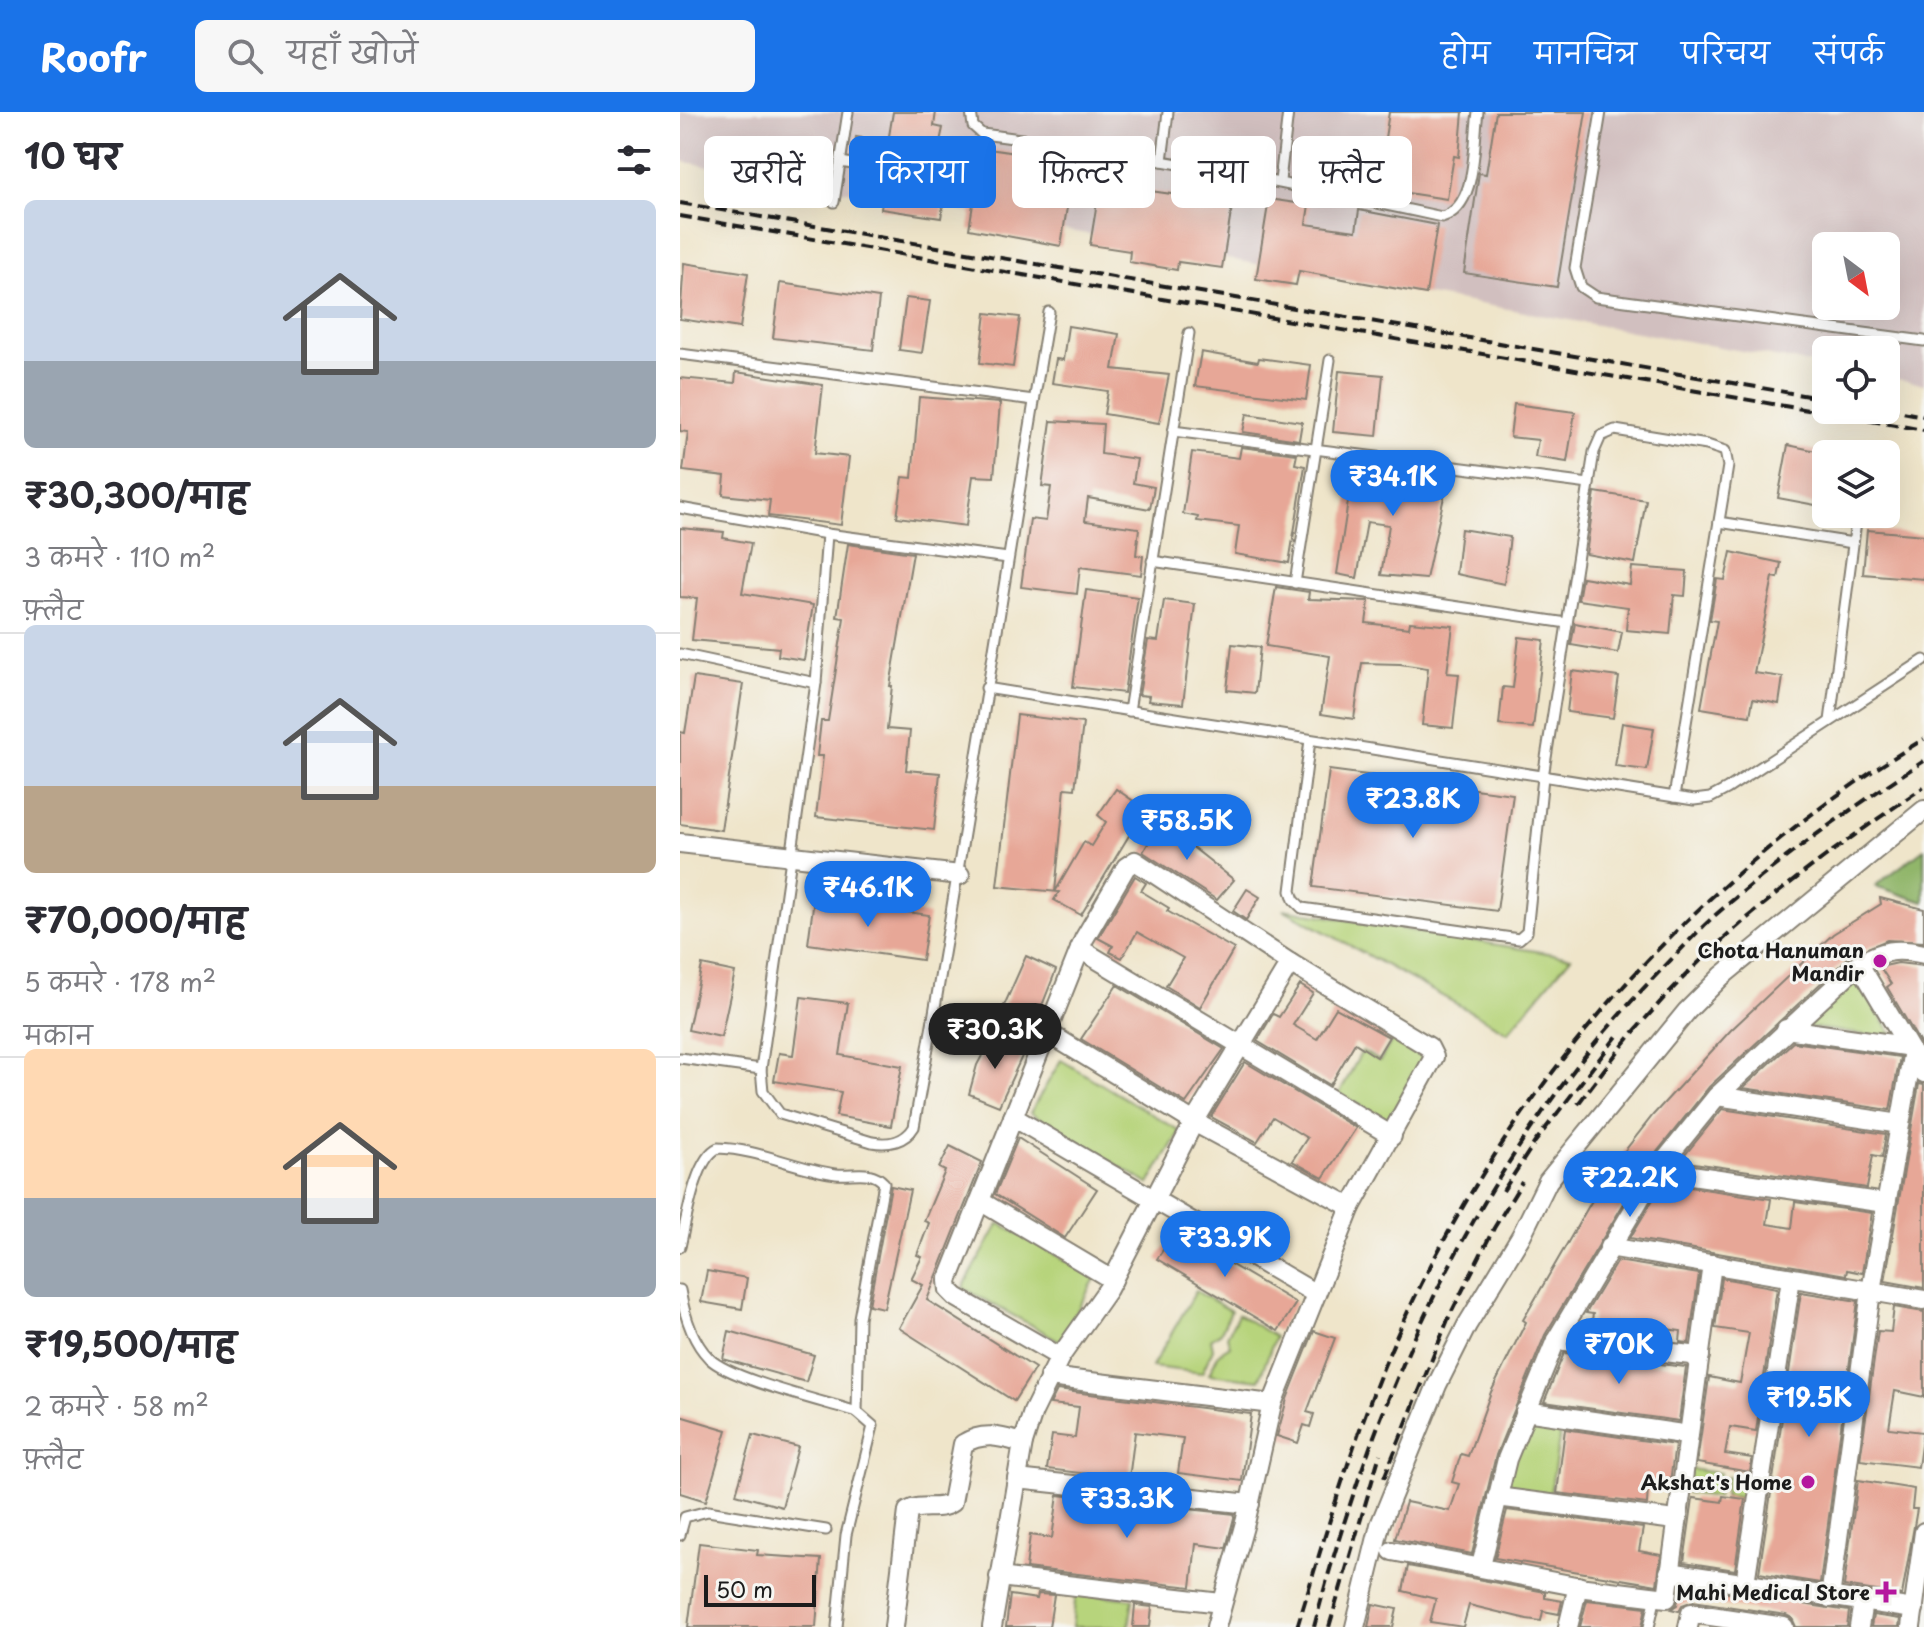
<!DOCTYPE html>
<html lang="hi">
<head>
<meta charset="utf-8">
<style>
  :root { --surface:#fff; --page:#f7f7f7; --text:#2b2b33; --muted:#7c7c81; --line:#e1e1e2; --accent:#1a73e8 }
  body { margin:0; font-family:"Playpen Sans","Playpen Sans Deva",sans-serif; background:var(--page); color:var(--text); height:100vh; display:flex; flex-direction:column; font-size:30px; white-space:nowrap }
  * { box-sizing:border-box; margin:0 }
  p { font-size:26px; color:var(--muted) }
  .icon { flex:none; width:44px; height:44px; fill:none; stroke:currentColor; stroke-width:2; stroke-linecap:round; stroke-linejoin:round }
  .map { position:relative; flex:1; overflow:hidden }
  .sheet { display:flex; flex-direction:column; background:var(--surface); width:680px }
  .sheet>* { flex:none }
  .guide { position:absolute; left:24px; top:24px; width:760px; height:72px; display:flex; gap:16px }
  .needle { width:52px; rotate:148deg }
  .controls { position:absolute; left:1132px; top:120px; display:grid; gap:16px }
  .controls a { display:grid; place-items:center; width:88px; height:88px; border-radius:12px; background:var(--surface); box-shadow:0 8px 32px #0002; font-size:40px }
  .scale { position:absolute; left:24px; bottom:20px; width:112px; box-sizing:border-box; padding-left:8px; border:4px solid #1c1c1c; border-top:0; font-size:22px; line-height:28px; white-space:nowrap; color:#1c1c1c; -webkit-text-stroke:6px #f6f6f2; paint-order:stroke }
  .price { position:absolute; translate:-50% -68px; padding:0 18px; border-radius:28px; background:var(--accent); color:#fff; font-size:26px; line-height:52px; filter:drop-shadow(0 2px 4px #0008) }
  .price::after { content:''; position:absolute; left:50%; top:48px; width:24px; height:18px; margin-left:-12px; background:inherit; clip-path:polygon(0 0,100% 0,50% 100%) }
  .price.active { background:#222; color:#fff }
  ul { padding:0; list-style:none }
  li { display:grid; align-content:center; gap:16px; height:424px; padding:0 24px }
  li+li { border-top:2px solid var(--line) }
  li span { display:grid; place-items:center; height:248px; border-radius:12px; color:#555 }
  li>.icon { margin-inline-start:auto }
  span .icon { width:144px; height:144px; fill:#fffc; stroke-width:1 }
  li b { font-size:34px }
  h2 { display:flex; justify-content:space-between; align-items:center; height:96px; padding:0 24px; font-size:34px }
  .pill { padding:0 28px; border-radius:12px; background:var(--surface); box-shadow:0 8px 32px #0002; font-size:28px; line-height:72px }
  .pill.active { background:var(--accent); color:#fff }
  header { display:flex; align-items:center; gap:48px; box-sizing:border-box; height:112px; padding:0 40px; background:var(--accent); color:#fff }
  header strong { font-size:38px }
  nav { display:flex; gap:44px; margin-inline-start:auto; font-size:28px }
  .search { width:560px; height:72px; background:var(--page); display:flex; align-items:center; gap:20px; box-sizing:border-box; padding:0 28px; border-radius:12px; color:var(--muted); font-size:30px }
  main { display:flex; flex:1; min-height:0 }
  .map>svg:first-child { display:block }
  .industrial { fill:#d1bfbf; fill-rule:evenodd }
  .green { fill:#b7d47b; stroke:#6a784c; stroke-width:2 }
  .forest { fill:#91b66b; stroke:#566944; stroke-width:2 }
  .building { fill:#e7a797 }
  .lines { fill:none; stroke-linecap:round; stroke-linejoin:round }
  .service-casing { stroke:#868073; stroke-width:13 }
  .minor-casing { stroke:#868073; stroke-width:22 }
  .service { stroke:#fff; stroke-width:9 }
  .minor { stroke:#fff; stroke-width:18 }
  .rail { stroke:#1c1c1c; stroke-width:4; stroke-dasharray:12 6; stroke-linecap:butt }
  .poi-dot { fill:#b5179e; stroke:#f6f6f2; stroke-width:3 }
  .labels { text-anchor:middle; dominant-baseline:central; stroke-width:6; stroke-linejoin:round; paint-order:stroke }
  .poi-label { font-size:20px; font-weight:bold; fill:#1c1c1c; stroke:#f6f6f2; text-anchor:end }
</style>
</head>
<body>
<header>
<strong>Roofr</strong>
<div class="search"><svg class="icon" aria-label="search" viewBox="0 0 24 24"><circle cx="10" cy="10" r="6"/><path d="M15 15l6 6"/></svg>यहाँ खोजें</div>
<nav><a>होम</a><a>मानचित्र</a><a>परिचय</a><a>संपर्क</a></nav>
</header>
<main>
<section class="sheet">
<h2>10 घर<svg class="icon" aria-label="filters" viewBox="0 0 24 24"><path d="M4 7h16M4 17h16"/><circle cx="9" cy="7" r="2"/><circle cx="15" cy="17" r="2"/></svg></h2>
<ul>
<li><span style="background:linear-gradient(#c9d6e8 65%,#9aa5b1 0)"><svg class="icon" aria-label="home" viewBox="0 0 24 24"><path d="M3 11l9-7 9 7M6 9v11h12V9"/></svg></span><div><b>₹30,300/माह</b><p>3 कमरे · 110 m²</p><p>फ़्लैट</p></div></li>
<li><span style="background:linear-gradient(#c9d6e8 65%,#b9a48a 0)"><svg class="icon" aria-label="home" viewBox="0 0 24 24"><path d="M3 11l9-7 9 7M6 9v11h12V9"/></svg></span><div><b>₹70,000/माह</b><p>5 कमरे · 178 m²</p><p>मकान</p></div></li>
<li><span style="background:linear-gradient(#ffd9b3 60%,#9aa5b1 0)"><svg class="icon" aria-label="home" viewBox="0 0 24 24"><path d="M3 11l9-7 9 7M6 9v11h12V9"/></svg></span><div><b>₹19,500/माह</b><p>2 कमरे · 58 m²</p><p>फ़्लैट</p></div></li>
</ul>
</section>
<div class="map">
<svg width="1244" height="1515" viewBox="0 0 1244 1515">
  <rect width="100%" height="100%" fill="#f6f6f2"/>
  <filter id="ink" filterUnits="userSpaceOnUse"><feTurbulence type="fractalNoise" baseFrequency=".0125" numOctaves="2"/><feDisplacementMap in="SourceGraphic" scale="16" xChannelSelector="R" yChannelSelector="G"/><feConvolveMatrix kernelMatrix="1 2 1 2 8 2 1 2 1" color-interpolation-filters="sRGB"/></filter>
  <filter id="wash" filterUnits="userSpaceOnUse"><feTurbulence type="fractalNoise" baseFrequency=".006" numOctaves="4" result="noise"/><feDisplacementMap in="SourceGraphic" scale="32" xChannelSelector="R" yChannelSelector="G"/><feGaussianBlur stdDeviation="1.8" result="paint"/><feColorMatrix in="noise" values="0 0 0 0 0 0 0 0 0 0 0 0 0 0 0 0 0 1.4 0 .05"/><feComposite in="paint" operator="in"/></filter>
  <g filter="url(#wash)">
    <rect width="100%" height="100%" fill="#efe5ca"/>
    <!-- industrial -->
    <path class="industrial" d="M0 0H1244V272L1206 265V238H1146V254L0 49ZM1146 134H1206V194H1146Z"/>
    <!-- green -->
    <g class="green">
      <path d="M603 797 891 845 828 920Z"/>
      <path d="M1177 868 1215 927 1120 914Z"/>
      <path d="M714 924 748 942 710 1010 659 982 682 939 700 949Z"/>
      <path d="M381 948 500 1019 469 1072 350 1001Z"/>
      <path d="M319 1111 416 1165 380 1229 283 1176Z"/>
      <path d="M516 1179 551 1199 541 1220 531 1227 533 1237 522 1261 472 1255Z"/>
      <path d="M558 1202 595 1225 579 1268 529 1262 539 1241 550 1234 547 1224Z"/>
      <path d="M850 1305 882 1310 869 1388 822 1380Z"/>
      <path d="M1009 1357 1040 1361 1037 1385 1006 1381Z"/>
      <path d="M1047 1365 1072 1369 1069 1387 1044 1383Z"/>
      <path d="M396 1481 453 1487 449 1515H392Z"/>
    </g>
    <!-- forest -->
    <path class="forest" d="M1244 737V790L1195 774Z"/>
    <g id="blocks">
      <!-- building -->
      <g class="building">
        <path d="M213 0H256L254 14 263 16 254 57 173 44 176 25 208 30Z"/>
        <path d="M709 0H783L779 45 774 44 767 87 688 75 694 37 703 39Z"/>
        <path d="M816 0H906L877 175 784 161 799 61 806 62Z"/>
        <path d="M302 36 394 50 381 134 289 117Z"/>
        <path d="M206 65 266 75 261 106 201 97Z"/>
        <path d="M421 66 450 71 449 76 513 85 514 76 554 82 542 156 498 150 497 158 449 150 450 139 410 133Z"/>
        <path d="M589 87 629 93 626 112 676 119 679 98 757 113 746 182 619 159 616 173 576 167Z"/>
        <path d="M4 151 68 161 60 216 0 207Z"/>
        <path d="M100 171 199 186 193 238 93 226Z"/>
        <path d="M226 186 250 189 242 241 219 238Z"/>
        <path d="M306 201 340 205 333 255 300 251Z"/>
        <path d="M388 214 439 222 433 257 489 263 479 311 424 302 428 279 372 271 376 247 383 248Z"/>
        <path d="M521 240 578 250 579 246 631 253 626 288 515 274Z"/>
        <path d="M659 259 703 263 697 324 653 320Z"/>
        <path d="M56 260 143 273 135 341 169 345 161 413 88 404 90 388 43 383 45 364 3 359 8 320 0 319V266L55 271Z"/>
        <path d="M239 285 320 291 314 365 293 364 286 414 217 405 223 365 232 366Z"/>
        <path d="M834 292 895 300 887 350 855 345 858 328 830 325Z"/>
        <path d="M567 302 622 310 619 328 563 320Z"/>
        <path d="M371 309 423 312 421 342 457 347 453 371 474 375 470 397 408 386 405 409 459 416 456 443 463 444 461 463 400 455 397 482 341 475 350 407 366 409 371 375 362 374Z"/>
        <path d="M1108 333 1146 341V395L1098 386Z"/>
        <path d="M561 335 617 342 615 352 625 354 609 451 555 442 559 414 517 409 518 405 503 402 512 340 559 346Z"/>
        <path d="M674 350 769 362 746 467 701 463 709 413 687 410 677 466 657 462Z"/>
        <path d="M915 380 966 388 955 451 906 442Z"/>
        <path d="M0 416 44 420 43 426 71 431 62 481 133 493 124 548 98 544 99 536 12 528 17 486 0 485Z"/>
        <path d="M781 417 830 425 824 472 776 462Z"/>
        <path d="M1187 418 1244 423V467L1183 462Z"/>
        <path d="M168 432 233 441 210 574H212L207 617 230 619 226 658 260 661 254 718 136 705 143 644H137L141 609H148L164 506 157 505Z"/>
        <path d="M1051 440 1101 451 1098 466 1093 465 1074 561 1103 565 1099 592 1073 587 1070 604 1021 596 1037 509 1030 508 1037 467 1045 468Z"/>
        <path d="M952 455 1007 459 1005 484 994 483 990 522 946 518 948 495 898 488 902 465 950 473Z"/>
        <path d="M596 475 629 480 628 487 689 489 686 511 729 516 730 510 773 514 767 561 779 562 773 616 742 613 748 556 720 552 682 551 674 607 641 602 650 544 586 534Z"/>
        <path d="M406 478 458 485 444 581 393 575Z"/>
        <path d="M484 488 515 492 503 592 468 589 469 584 459 583 468 528 478 529Z"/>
        <path d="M895 511 942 520 938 541 891 533Z"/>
        <path d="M839 525 864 528 853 616 819 613 823 575 833 576Z"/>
        <path d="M552 532 580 535 575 581 547 578Z"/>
        <path d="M892 559 939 565 933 606 887 600Z"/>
        <path d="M14 565 63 572 41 718 0 712V620L5 621Z"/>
        <path d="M337 603 403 611 395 677 385 676 375 780 404 730 411 734 426 710 418 703 436 677 465 697 401 803 374 788 379 780 317 774Z"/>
        <path d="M942 611 974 616 967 658 935 654Z"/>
        <path d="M649 658 833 682 817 799 633 775Z"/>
        <path d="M481 710 554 768 537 788 463 740Z"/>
        <path d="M455 764 466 771 461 779 489 796 487 799 554 837 520 895 486 874 503 846 457 820 442 846 430 840 433 834 418 826Z"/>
        <path d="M567 777 580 785 566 808 553 799Z"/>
        <path d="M1200 786 1244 797V830L1207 828 1171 843 1029 975 968 1051 865 1223 816 1343 792 1442 715 1427 726 1390 770 1399 779 1372 772 1370 781 1342 788 1344 811 1280 846 1210 843 1208 929 1059 973 1003 1051 918 1153 822 1201 792Z"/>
        <path d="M134 787 249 803 242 848 128 832Z"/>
        <path d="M346 844 376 858 352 919 319 905Z"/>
        <path d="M1218 851 1244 854V938L1207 875 1211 872 1200 855Z"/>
        <path d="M22 853 55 860 41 925 8 918Z"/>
        <path d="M437 873 544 937 506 991 401 927Z"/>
        <path d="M620 873 633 881 613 913 637 927 656 896 709 925 697 945 675 931 650 973 577 929 593 902 599 905Z"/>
        <path d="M121 885 168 891 160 943 222 954 211 1014 156 1004 161 980 94 969 99 941 113 943Z"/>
        <path d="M313 923 344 940 319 994 289 982 297 953Z"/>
        <path d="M1113 930 1220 945 1210 998 1063 976Z"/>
        <path d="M565 950 676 1016 643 1066 612 1049 627 1026 593 1005 577 1030 531 1005Z"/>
        <path d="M1239 972 1244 973V1176L1205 1169Z"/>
        <path d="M1042 997 1206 1022 1202 1045 1193 1043 1187 1076 1000 1049Z"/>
        <path d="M338 1026 417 1077 385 1126 315 1082Z"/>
        <path d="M270 1034 302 1050 247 1188 355 1256 334 1289 219 1216 243 1173 231 1167 242 1145 237 1143 249 1111 244 1109 265 1059 259 1056Z"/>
        <path d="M983 1071 1091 1087 1087 1112 1112 1116 1115 1090 1192 1101 1182 1161 1167 1158 1166 1163 950 1126Z"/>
        <path d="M211 1074 230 1078 204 1196 189 1193Z"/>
        <path d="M498 1115 543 1142 540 1146 616 1191 598 1219 477 1147Z"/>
        <path d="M937 1149 1019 1162 1009 1231 1000 1230 1001 1219 978 1216 977 1227 910 1220 913 1202 906 1201Z"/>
        <path d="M27 1159 67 1166 62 1197 21 1190Z"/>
        <path d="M1042 1166 1097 1176 1076 1319 1050 1315 1045 1342 1072 1346 1070 1360 1017 1351 1029 1265 1060 1271 1069 1221 1035 1216Z"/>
        <path d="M1121 1180 1178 1189 1140 1471 1079 1461Z"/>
        <path d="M1214 1195 1244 1200V1285L1215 1279 1209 1316 1243 1320 1238 1355 1180 1348 1198 1219 1211 1220Z"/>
        <path d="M49 1219 134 1243 126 1270 43 1247Z"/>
        <path d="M634 1219 655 1226 627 1300 634 1302 630 1315 624 1313 618 1331 597 1324 607 1287Z"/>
        <path d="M884 1241 1006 1255 999 1309 864 1290Z"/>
        <path d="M377 1278 571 1302 562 1369 498 1361 503 1326 455 1320 449 1367 367 1357 372 1323 395 1326 399 1295 370 1292Z"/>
        <path d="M0 1304 47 1318 26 1389 0 1381Z"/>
        <path d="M885 1317 995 1333 989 1378 968 1376 967 1392 877 1381Z"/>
        <path d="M73 1323 118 1335 102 1395 56 1382Z"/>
        <path d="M1178 1368 1234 1377 1232 1397H1237L1222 1483 1164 1474Z"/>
        <path d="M378 1383 555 1402 546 1436 516 1432 511 1475 346 1456 350 1423 372 1426Z"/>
        <path d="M1043 1384 1065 1387 1055 1458 1004 1450 1013 1386 1042 1390Z"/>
        <path d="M827 1398 963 1416 959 1439 981 1443 977 1473 815 1446Z"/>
        <path d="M19 1431 78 1438 77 1443 141 1447 136 1515H8Z"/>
        <path d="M728 1454 865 1480V1486L882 1489 879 1502 863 1499 861 1509 847 1507 789 1493 783 1515 750 1510 756 1487 723 1479Z"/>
        <path d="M1001 1474 1169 1499 1167 1515H1116L1112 1506 1106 1503 1013 1489 1002 1493 999 1499 991 1497 997 1493Z"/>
        <path d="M358 1482 374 1483 369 1515H326L330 1483 357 1487Z"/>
        <path d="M907 1488 966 1495 962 1515H900Z"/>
        <path d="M693 1492 717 1497 713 1515H688Z"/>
        <path d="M455 1493 472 1495 470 1515H453Z"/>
        <path d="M1193 1503 1220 1507 1219 1515H1191Z"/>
      </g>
    </g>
  </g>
  <g filter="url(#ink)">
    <use href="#blocks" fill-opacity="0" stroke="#868073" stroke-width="2"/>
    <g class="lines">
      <defs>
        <g id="service">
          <path d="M291 0 293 14 302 22C457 41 610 72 762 105 798 95 793 32 798 0"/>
          <path d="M921 0 895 156 901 175 916 185 1244 229"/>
          <path d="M482 49 488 0"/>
          <path d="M160 50 289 70"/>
          <path d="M600 69 608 0"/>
          <path d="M154 90 168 0"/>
          <path d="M0 242 354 288"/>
          <path d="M493 319 909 372"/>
          <path d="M0 396 147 422 328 446"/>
          <path d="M1039 410 1173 431"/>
          <path d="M472 449 887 511"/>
          <path d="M615 471 650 248"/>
          <path d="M0 542 136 571"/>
          <path d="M306 576 1014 688 1030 686 1047 677 1244 548"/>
          <path d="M449 599 509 221"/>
          <path d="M1150 609 1177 402"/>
          <path d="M630 628 611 779 614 788 622 796 839 827 847 820 863 665 914 340 921 324 935 318 1027 333 1045 339 1048 354 994 685"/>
          <path d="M0 946 81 957 83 979 100 1002 192 1030C208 1033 225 1030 234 1015 283 744 323 472 369 200"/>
          <path d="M81 957 136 571 147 422"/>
          <path d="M0 1135C6 1110 15 1046 38 1036 78 1037 117 1057 156 1062 173 1064 191 1056 204 1071L179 1206 177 1300 193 1314 166 1423 157 1515"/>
          <path d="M0 1178C4 1201 12 1229 29 1246 49 1267 146 1290 177 1300"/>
          <path d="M0 1423 5 1405 28 1399 146 1418"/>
          <path d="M969 1515 976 1484"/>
        </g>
        <g id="minor">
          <path d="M0 731 280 763"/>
          <path d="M400 837 712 1024"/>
          <path d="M1179 852 1244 961"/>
          <path d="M1106 917 1225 934"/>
          <path d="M365 919 514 1010 671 1095"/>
          <path d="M1037 984 1220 1012"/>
          <path d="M333 1005 636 1182"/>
          <path d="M977 1058 1205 1091"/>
          <path d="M300 1089 433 1168"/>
          <path d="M929 1135 1244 1188"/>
          <path d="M876 1228 1020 1244"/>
          <path d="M380 1245 276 1185 269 1178 268 1169 404 827 446 755 455 749 610 851 749 935 754 945 671 1095 592 1292 566 1407 536 1515"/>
          <path d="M369 1265 592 1292"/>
          <path d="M845 1299 1009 1323"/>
          <path d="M337 1367 570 1392"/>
          <path d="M817 1385 995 1408"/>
          <path d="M712 1439 906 1476 987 1486 1032 1152"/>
          <path d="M801 1454 827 1347 876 1228 977 1058 1037 984 1179 852C1202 838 1217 836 1244 842"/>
          <path d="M989 1460 1234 1497"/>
          <path d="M319 1465 541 1491"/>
          <path d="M1065 1471 1111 1166"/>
          <path d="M1150 1486 1191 1179 1232 944"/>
          <path d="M214 1515 228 1399C242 1391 258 1400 272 1390L283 1332C304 1319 321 1325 343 1331"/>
          <path d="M312 1515 343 1331 353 1300 380 1245 428 1177 514 1010 610 851"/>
          <path d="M675 1515 700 1413 757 1273 787 1213 841 1124 868 1069 1007 899 1042 864 1244 698"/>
          <path d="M888 1515 898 1474"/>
          <path d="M1008 1515 1011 1501 1104 1515"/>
          <path d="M1179 1515 1183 1490"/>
          <path d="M1231 1515 1244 1420"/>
        </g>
      </defs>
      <!-- service casing -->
      <use href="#service" class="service-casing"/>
      <!-- minor casing -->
      <use href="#minor" class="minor-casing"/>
      <!-- service -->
      <use href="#service" class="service"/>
      <!-- minor -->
      <use href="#minor" class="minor"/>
      <!-- rail -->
      <g class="rail">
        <path d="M0 91 1146 287"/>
        <path d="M0 104 1244 318"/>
        <path d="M1206 297 1244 304"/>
        <path d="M898 992C923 959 947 926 975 896 1052 809 1148 740 1244 675"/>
        <path d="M823 1079 855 1030 937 924"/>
        <path d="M704 1366 769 1205 814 1116 842 1070"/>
        <path d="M617 1515C651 1405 682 1294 732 1191 844 957 1021 760 1244 627"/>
        <path d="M634 1515C698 1270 804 1037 984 855 1002 837 1020 816 1040 799 1104 744 1172 695 1244 649"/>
        <path d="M649 1515 700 1342"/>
      </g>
    </g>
  </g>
  <!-- markers -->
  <g class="poi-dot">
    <circle cx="1200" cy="849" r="8"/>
    <circle cx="1128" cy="1370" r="8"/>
    <path d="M1202 1468h8v8h8v8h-8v8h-8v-8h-8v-8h8z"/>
  </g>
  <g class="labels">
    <!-- poi labels -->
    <g class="poi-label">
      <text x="1184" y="838">Chota Hanuman<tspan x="1184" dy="23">Mandir</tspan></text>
      <text x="1112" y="1370">Akshat's Home</text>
      <text x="1190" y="1480">Mahi Medical Store</text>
    </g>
  </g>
</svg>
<div class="controls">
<a><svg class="needle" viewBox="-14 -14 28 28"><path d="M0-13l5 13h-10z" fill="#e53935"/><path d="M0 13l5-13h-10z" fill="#7c7c81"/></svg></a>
<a><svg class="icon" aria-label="locate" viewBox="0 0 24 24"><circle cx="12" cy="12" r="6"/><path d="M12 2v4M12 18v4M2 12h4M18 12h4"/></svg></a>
<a><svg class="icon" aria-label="layers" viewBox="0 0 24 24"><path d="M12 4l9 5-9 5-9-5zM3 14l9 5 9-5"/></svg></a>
</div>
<div class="scale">50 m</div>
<b class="price" style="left:713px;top:406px">₹34.1K</b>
<b class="price" style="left:733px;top:728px">₹23.8K</b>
<b class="price" style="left:507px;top:750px">₹58.5K</b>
<b class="price" style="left:188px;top:817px">₹46.1K</b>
<b class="price active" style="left:315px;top:959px">₹30.3K</b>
<b class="price" style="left:950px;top:1107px">₹22.2K</b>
<b class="price" style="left:545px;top:1167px">₹33.9K</b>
<b class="price" style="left:939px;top:1274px">₹70K</b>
<b class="price" style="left:1129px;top:1327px">₹19.5K</b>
<b class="price" style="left:447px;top:1428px">₹33.3K</b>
<div class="guide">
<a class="pill">खरीदें</a>
<a class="pill active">किराया</a>
<a class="pill">फ़िल्टर</a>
<a class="pill">नया</a>
<a class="pill">फ़्लैट</a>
</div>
</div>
</main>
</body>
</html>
